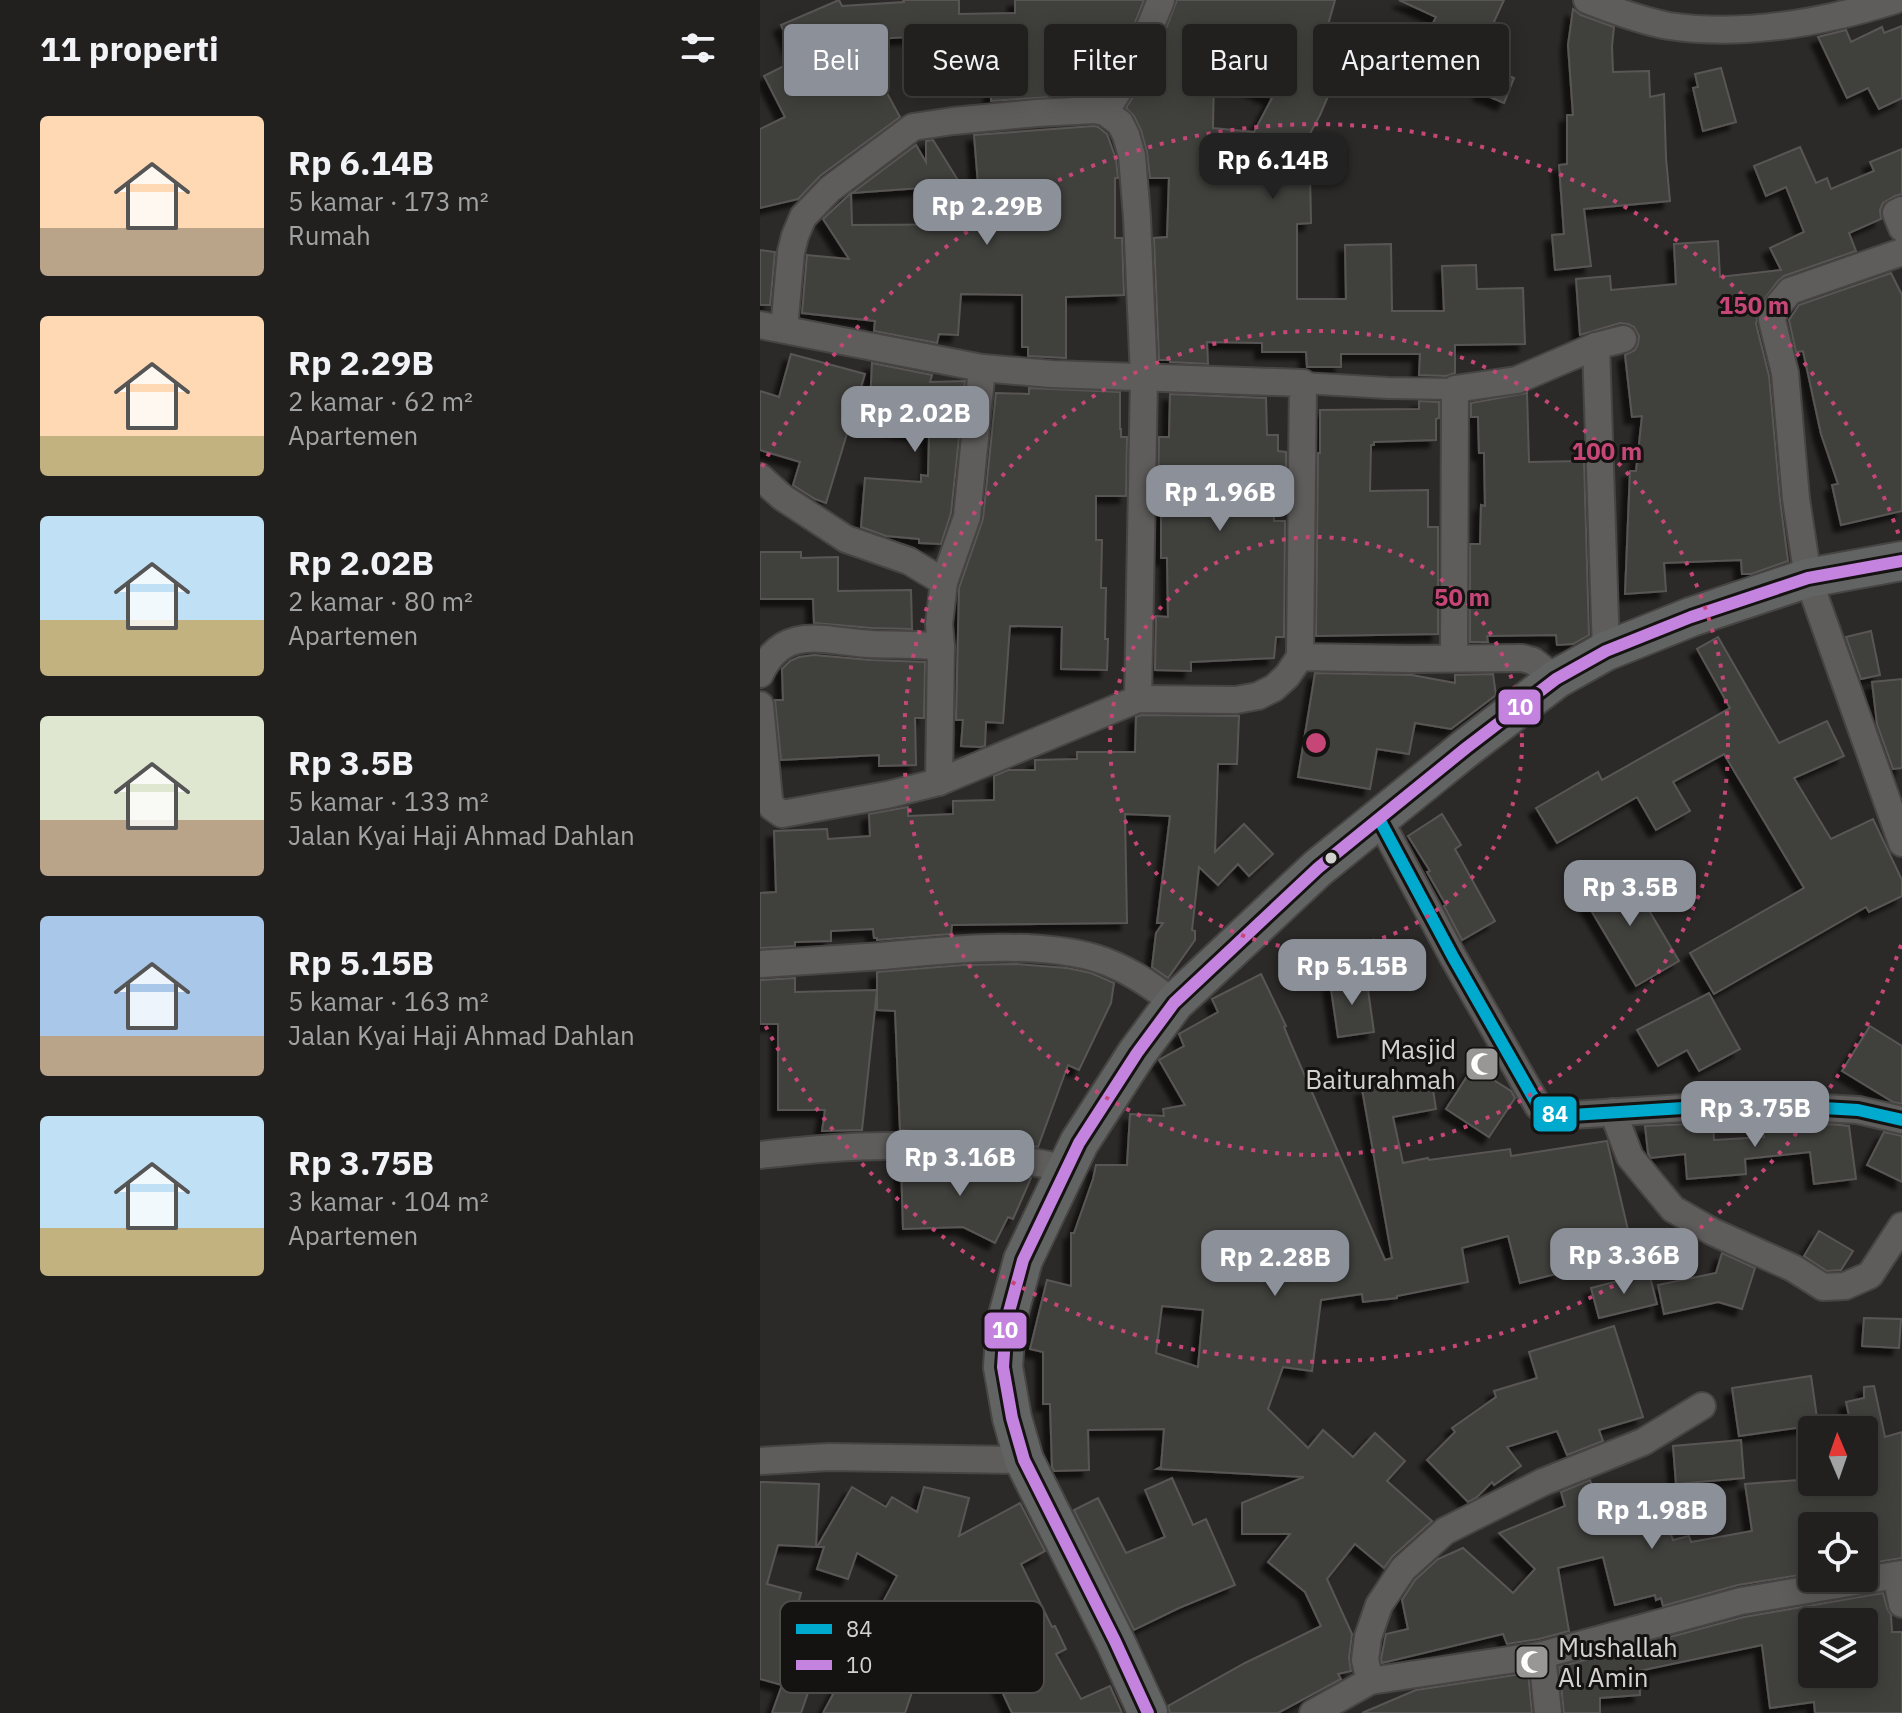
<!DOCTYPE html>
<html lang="id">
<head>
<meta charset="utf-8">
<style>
  :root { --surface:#21201e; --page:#2d2d2b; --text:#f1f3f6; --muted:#a2a3a4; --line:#3e3e3c; --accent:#8c9099 }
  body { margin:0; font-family:"IBM Plex Sans",sans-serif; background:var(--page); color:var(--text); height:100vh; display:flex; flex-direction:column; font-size:30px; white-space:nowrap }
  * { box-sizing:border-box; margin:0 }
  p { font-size:26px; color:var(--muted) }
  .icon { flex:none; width:44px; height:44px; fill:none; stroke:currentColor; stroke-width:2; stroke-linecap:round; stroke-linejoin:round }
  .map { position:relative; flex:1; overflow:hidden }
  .drawer { display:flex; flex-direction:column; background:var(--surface); width:760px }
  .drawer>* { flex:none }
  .guide { position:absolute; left:24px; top:24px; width:760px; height:72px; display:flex; gap:16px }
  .needle { width:52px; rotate:358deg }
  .controls { position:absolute; left:1038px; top:1416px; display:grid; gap:16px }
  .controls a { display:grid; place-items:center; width:80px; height:80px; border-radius:8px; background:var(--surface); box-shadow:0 4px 20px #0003,0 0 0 2px var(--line); font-size:40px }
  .price { position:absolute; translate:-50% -68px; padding:0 18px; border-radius:16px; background:var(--accent); color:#fff; font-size:26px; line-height:52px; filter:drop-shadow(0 2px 4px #0008) }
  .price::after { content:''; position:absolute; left:50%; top:48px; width:24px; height:18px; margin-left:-12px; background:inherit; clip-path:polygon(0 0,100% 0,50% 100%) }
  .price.current { background:#222; color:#fff }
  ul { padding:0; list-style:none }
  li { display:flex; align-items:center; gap:24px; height:200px; padding:0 40px }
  li span { display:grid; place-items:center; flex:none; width:224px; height:160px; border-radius:8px; color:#555 }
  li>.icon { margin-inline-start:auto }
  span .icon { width:96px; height:96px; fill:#fffc; stroke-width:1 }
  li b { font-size:34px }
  h2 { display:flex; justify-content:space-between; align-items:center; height:96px; padding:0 40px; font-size:34px }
  .pill { padding:0 28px; border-radius:8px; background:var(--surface); box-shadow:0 4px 20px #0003,0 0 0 2px var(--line); font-size:28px; line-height:72px }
  .pill.current { background:var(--accent); color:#fff }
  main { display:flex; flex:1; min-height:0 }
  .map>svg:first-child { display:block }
  .building { fill:#413f3d; stroke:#595755; stroke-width:2; fill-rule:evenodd; filter:url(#shadow) }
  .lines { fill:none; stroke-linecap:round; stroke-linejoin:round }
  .pedestrian-casing { stroke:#474543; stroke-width:24 }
  .minor-casing { stroke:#474543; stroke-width:30 }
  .secondary-casing { stroke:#474543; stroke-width:42 }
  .pedestrian { stroke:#5e5d5b; stroke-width:20 }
  .minor { stroke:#5e5d5b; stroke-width:26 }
  .secondary { stroke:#626464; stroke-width:38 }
  .bus-1-casing { stroke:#151311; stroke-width:18 }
  .bus-2-casing { stroke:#151311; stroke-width:18 }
  .bus-1 { stroke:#00a9ce; stroke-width:12 }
  .bus-2 { stroke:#c483df; stroke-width:12 }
  .ring { fill:none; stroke:#c64678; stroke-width:4; stroke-dasharray:4 8 }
  .bus-dot { fill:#d4d2cf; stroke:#151311; stroke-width:3 }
  .labels { text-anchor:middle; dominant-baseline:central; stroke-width:6; stroke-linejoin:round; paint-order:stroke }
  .poi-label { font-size:26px; fill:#d4d2cf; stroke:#151311; text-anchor:end }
  .key { fill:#151311; stroke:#4e4c4a; stroke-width:2 }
  .key-label { font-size:22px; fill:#d4d2cf }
  .centre { fill:#c64678; stroke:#151311; stroke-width:4 }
  .ring-label { font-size:24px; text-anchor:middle; font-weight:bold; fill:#c64678; stroke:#151311; stroke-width:6; stroke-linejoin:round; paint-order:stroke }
  .line-badge { stroke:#151311; stroke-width:3 }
  .badge-label { font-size:22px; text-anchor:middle; font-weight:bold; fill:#fff }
</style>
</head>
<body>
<main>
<section class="drawer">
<h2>11 properti<svg class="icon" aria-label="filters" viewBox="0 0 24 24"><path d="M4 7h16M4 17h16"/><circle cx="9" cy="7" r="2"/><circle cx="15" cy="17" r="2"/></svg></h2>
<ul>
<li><span style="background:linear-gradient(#ffd9b3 70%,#b9a48a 0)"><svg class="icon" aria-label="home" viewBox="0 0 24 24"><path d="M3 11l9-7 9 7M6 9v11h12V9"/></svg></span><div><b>Rp 6.14B</b><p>5 kamar · 173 m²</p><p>Rumah</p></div></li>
<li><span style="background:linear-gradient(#ffd9b3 75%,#c2b280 0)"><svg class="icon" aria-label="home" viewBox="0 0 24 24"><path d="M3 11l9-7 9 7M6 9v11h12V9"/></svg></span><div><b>Rp 2.29B</b><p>2 kamar · 62 m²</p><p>Apartemen</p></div></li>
<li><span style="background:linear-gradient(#bfe0f5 65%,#c2b280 0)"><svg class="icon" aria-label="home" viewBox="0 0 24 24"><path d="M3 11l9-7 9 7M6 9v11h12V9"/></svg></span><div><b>Rp 2.02B</b><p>2 kamar · 80 m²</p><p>Apartemen</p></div></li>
<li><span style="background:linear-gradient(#dfe7d0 65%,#b9a48a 0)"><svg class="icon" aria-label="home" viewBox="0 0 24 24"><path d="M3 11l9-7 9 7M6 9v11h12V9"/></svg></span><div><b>Rp 3.5B</b><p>5 kamar · 133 m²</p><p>Jalan Kyai Haji Ahmad Dahlan</p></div></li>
<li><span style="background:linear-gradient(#a9c7e8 75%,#b9a48a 0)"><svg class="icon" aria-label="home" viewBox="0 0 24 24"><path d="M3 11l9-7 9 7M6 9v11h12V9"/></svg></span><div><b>Rp 5.15B</b><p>5 kamar · 163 m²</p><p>Jalan Kyai Haji Ahmad Dahlan</p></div></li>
<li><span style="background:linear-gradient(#bfe0f5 70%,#c2b280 0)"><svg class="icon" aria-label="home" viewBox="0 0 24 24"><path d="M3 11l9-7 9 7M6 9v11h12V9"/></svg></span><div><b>Rp 3.75B</b><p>3 kamar · 104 m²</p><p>Apartemen</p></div></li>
</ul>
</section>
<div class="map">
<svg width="1142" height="1713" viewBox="0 0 1142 1713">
  <defs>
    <filter id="shadow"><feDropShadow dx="-7" dy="7" stdDeviation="2" flood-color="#0009"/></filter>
  </defs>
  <rect width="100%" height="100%" fill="#2c2a28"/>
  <!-- building -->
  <g class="building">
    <path d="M79 0 82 6 144 2 143 0H199V14L255 13V0H384L361 57 337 94 231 101V85L232 84H166V36L98 40 140 117 60 176 38 199 0 208V129L25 117 4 76 36 60 21 25Z"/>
    <path d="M417 0H575L561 50 584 59 560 115 546 141 544 174H550L551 223 537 224V299H586L585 245 631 244 632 311H684L682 266 716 265 717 289 763 288 765 344 695 345V373L686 376 659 375 660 354H581V367H547L546 352H502V343L447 342 448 364 410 362V360H399L394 238 407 237 409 178H390L387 152 381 130 374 116 366 108 390 70ZM454 72 512 98 494 132 453 128Z"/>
    <path d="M639 0H744L723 46 673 23 676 17Z"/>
    <path d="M813 9 821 15 854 27 852 46 853 72 889 71 890 97 904 94 906 158 910 201 824 209 831 266 795 270 792 235 804 234 799 165 807 164V115H813L808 45Z"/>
    <path d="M1142 26V98L1119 109 1108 88 1087 98 1058 37 1086 30 1091 42 1122 27 1124 33Z"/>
    <path d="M730 68 754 78 744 103 720 93Z"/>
    <path d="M961 68 976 122 943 131 933 88 938 87 935 74Z"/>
    <path d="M334 126 338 127 347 134 356 159 358 178H355V238H362L364 295 306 297V358L268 356V347H262V295L201 294 198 335 179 334 177 343 114 331 115 321 42 313 47 255 89 259 63 219 91 193 92 225 262 224 260 181 218 184 214 135Z"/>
    <path d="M173 140 201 185 92 193 156 145 166 162V141Z"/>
    <path d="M1040 147 1056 183 1067 178 1071 189 1114 171 1110 162 1142 149V194L1135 196 1123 203 1120 210 1121 219 1089 233 1096 251 1024 276 1018 281 1000 305 996 324 1009 376 1020 500 1028 561 991 574H982L981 560 904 563 906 591 865 594 870 471H876L882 416 872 417 865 355 875 350 878 344 879 336 874 327 868 324 860 323 820 335 816 279 850 276 851 290 916 284 914 244 958 241 960 277 1021 270 1010 248 1044 232 1026 187 1006 196 994 166Z"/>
    <path d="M0 250 15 252 10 305H0Z"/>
    <path d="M1131 273 1142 295V511L1081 525 1072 485 1078 484 1061 434 1043 351 1036 352 1029 320 1039 305Z"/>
    <path d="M31 354 105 374 66 503 55 499 33 485 40 462 0 450V391L19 397Z"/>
    <path d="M112 363 172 375 170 382 205 381 191 513 181 544 159 543V539L126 536 101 527 105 478 161 482V475L168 476 169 436 109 426Z"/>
    <path d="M269 388 360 392V429H361V437H367L366 496H336V540H342L341 588H346L345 639H348L347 670 301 669 302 627 250 626 243 723 226 722 225 746 220 747 201 746 203 720H196L199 588 223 519 236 393 269 394Z"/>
    <path d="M767 393 769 462 824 461 829 635 813 644 797 645 796 635 727 636 728 642H710V544H720L721 505 725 506 724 453H719L718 417H711V403Z"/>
    <path d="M410 394 506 398 507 435H518V451L526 452V478H514V521H525L524 637H516L514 658 431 662V671L395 670 396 616 408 617 407 558H401V496H398L399 437H409Z"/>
    <path d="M659 401 679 402V418L676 419V440L614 442V445H611L610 491 668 490V527H678V634L556 636 558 453H560V410L659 409Z"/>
    <path d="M0 552H41V558L78 557V591L151 590 152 629 112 628 54 623 53 599H0Z"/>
    <path d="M1111 631 1120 675 1101 679 1086 637Z"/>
    <path d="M958 637 1019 743 1067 721 1084 756 1034 778 1071 839 1113 819 1142 880V896L1109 912 1106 907 954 994 930 953 1044 888 964 754 913 782 930 811 896 830 877 797 797 843 776 808 838 772 842 780 970 708 937 649Z"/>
    <path d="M54 655 110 660 165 662 164 718H155L156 765 119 766V755L21 760 15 700H23L22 669 30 661 39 657Z"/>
    <path d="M555 673 652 675 695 683V675L733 674 736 695 691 729 655 723 649 754 617 749 610 789 538 777Z"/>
    <path d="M1142 679V768L1133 769 1117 724 1112 682Z"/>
    <path d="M381 715 479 716 477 764H458L455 852 484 824 513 854 489 876 478 864 458 885 439 867 432 930 435 931V940L408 978 392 967 396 933 403 923H397L410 816 365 814 367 923 192 925 191 934 117 940V938H114L113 929 71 931V941L35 942V946L0 948V893L16 892 14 831 67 829 68 839 110 836 109 814 148 807V816L193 814V801L234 800V776L248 770H275V760L317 759V752H375L376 717Z"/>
    <path d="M682 814 701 845 695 849 735 921 702 940 684 906 686 905 667 872 670 871 648 836Z"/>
    <path d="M865 870 919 961 876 986 822 895Z"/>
    <path d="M256 964 307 968 331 973 354 983 351 1003 319 1070 308 1065 278 1147 205 1135 140 1130 135 1011 117 1010V972L203 965Z"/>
    <path d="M501 974 526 1026 524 1027 531 1044 625 1260 632 1258 602 1089 671 1077 676 1109 633 1117 643 1163 668 1158 669 1160 750 1149 751 1156 847 1141 868 1230 792 1242 800 1273 760 1283 748 1236 702 1248 708 1282 637 1296V1298L603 1302 602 1294 561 1300 552 1371 523 1367 508 1409 548 1448 563 1430 593 1457 615 1433 645 1461 627 1481 672 1521 632 1557 624 1568 595 1544 567 1579 592 1634 589 1658 591 1671 578 1674 581 1679 518 1713H410L408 1706 485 1663 561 1626 545 1592 508 1562 530 1534H482V1503L544 1477 397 1469 401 1467 404 1429 328 1430 329 1470 294 1471 292 1467 290 1404H283V1352L270 1349 287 1280 311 1286V1233H314L333 1179 336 1165H367L370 1114 404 1116 403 1109 425 1105 399 1060 424 1046 419 1034 458 1012 452 999ZM402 1306 443 1310 438 1367 396 1353Z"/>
    <path d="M606 976 614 1032 578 1037 570 982Z"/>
    <path d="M35 978V992L117 990 102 1130 62 1131 65 1110H18V1024H0V980Z"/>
    <path d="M949 993 980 1049 939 1071 927 1050 898 1066 877 1030Z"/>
    <path d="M1110 1026 1142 1046V1104L1133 1102 1082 1071Z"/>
    <path d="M713 1067 751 1091 755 1098 729 1137 686 1109Z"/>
    <path d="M1002 1122 1041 1123 1042 1128 1071 1124 1089 1126 1096 1179 1054 1184 1050 1152 985 1159 986 1174 927 1179 925 1154 891 1158 888 1153 885 1126 953 1123 954 1140 1004 1137Z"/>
    <path d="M1124 1132 1142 1136V1182L1107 1165Z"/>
    <path d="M141 1162 201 1167 271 1178 253 1219 248 1217 235 1243 203 1227 143 1229Z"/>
    <path d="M1059 1231 1093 1251 1081 1270 1067 1271 1044 1256Z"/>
    <path d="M962 1253 995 1268 982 1309 958 1302 904 1314 898 1285 956 1273Z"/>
    <path d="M889 1273 897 1304 839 1318 831 1288Z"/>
    <path d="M1104 1318 1141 1319 1139 1348 1102 1346Z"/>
    <path d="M854 1326 883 1417 839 1430 843 1441 807 1455 797 1431 747 1447 761 1466 734 1485 732 1482 717 1497 708 1502 667 1460 695 1432 692 1428 736 1397 734 1391 777 1378 769 1352Z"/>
    <path d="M1051 1376 1058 1425 979 1436 972 1388Z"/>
    <path d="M1114 1386 1125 1437 1142 1432V1558L1104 1564V1516L1052 1522V1573L978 1585 903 1606 901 1598 896 1600 895 1595 855 1605 843 1557 798 1568 809 1631 779 1639 747 1644 743 1634 622 1663 621 1659 626 1634 648 1629 642 1600 655 1580 678 1559 703 1548 753 1593 775 1569 739 1533 805 1506 801 1492 830 1480 838 1505 893 1486 913 1540 929 1536 931 1542 992 1531 985 1484 1052 1479V1482H1104V1430H1092L1086 1402 1104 1398V1387Z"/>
    <path d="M981 1440 984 1478 916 1484 913 1446Z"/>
    <path d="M412 1478 433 1525 446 1519 475 1585 419 1608 374 1630 314 1510 338 1498 366 1553 405 1537 385 1490Z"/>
    <path d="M0 1482 59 1484 56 1547 18 1545 7 1584 41 1593 36 1611 66 1620 55 1656 60 1658 41 1713H12L22 1685 0 1679Z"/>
    <path d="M92 1487 126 1507 132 1497 157 1512 164 1487 209 1498 199 1536 260 1503 285 1551 261 1564 292 1627 295 1626 306 1649 296 1654 321 1699 350 1686 362 1713H252L225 1655 213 1662 194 1625 179 1654 175 1652 161 1685 155 1683 145 1713H63L87 1668 105 1674 107 1668 127 1675 147 1629 117 1613 137 1576 97 1553 88 1579 57 1569 64 1547H57Z"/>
    <path d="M1123 1593 1127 1608 1131 1615 1132 1632H1142V1713H1055L1054 1702 1010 1708 1002 1645 879 1671 880 1695 840 1698V1713H804L799 1667 875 1646 911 1644 910 1637 984 1617ZM1052 1622H1104V1674H1052Z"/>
    <path d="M768 1673 772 1713H602L656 1690Z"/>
  </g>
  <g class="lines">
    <defs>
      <path id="pedestrian" d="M543 383 628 388 695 389"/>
      <g id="minor">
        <path d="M827 0C849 9 886 22 909 26 985 37 1062 23 1135 0"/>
        <path d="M345 112 375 64 401 0"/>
        <path d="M1142 210 1136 213 1142 228"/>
        <path d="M1142 252 1030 291 1015 309 1012 320 1025 373 1036 499 1048 578 1142 843"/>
        <path d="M0 325 222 368 292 374 543 383 540 657"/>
        <path d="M24 329 31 252 35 236 43 217 70 189 153 127 193 121 277 113 335 110 345 112 360 123 366 135 372 156 377 217 384 377 378 699"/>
        <path d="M836 346 846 651"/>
        <path d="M0 477 22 497 86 539 149 561 184 582 179 624 181 647 179 782"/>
        <path d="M184 582 207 517 222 368"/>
        <path d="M694 658 695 389 757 380 836 346 863 339"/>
        <path d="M0 674C24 622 67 642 111 644 134 645 157 644 181 647"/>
        <path d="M0 705 9 799 12 807 22 814 127 795 179 782 378 699 476 700 498 696 514 688 527 676 540 657 649 659 762 658 773 661 796 679"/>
        <path d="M619 819 693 957 778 1106 785 1112 790 1114 812 1115 939 1107 1029 1106 1098 1110 1142 1120"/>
        <path d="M0 964C41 961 81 959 122 956 189 950 270 940 335 958 365 967 390 984 414 1003"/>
        <path d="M853 1112 870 1157 913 1209 953 1232 1033 1268 1063 1287 1085 1286 1110 1275 1142 1226"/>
        <path d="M0 1155C46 1150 94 1145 141 1146 196 1147 251 1158 305 1168"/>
        <path d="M0 1461 69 1457 264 1460"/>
        <path d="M1136 1575 1142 1604"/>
        <path d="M782 1655 981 1601 1142 1574"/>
        <path d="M610 1681 605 1660 608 1637 619 1605 643 1569 685 1531 783 1482 883 1442 942 1406"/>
        <path d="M553 1713 610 1681 782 1655 788 1713"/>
      </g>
      <path id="secondary" d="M388 1713 355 1641 264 1460 252 1418 243 1367 246 1323 263 1260 319 1143 377 1053 414 1003 558 868 706 748 796 679 846 651 931 617 1048 578 1142 561"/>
    </defs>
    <!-- pedestrian casing -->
    <use href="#pedestrian" class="pedestrian-casing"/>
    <!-- minor casing -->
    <use href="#minor" class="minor-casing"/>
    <!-- secondary casing -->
    <use href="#secondary" class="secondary-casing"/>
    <!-- pedestrian -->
    <use href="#pedestrian" class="pedestrian"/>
    <!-- minor -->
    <use href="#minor" class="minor"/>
    <!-- secondary -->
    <use href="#secondary" class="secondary"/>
    <defs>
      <path id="bus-1" d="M619 819 693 957 778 1106 785 1112 790 1114 812 1115 939 1107 1029 1106 1098 1110 1142 1120"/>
      <path id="bus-2" d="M388 1713 355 1641 264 1460 252 1418 243 1367 246 1323 263 1260 319 1143 377 1053 414 1003 558 868 706 748 796 679 846 651 931 617 1048 578 1142 561"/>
    </defs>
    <!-- bus-1 casing -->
    <use href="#bus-1" class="bus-1-casing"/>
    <!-- bus-2 casing -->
    <use href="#bus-2" class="bus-2-casing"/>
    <!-- bus-1 -->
    <use href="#bus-1" class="bus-1"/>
    <!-- bus-2 -->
    <use href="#bus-2" class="bus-2"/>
  </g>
  <!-- distance rings -->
  <g class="ring">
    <circle cx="556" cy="743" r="206"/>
    <circle cx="556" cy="743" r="412"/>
    <path d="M1141 945A619 619 0 0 1 2 1019M2 467A619 619 0 0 1 1141 541"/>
  </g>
  <!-- icons -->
  <defs>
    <symbol id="mosque-square" viewBox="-11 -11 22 22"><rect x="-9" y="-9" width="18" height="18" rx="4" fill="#999795" stroke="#151311"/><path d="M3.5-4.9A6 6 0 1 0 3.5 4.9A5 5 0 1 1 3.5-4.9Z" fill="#fff"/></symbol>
  </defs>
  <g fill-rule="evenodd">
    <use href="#mosque-square" x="702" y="1044" width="40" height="40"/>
    <use href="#mosque-square" x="752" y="1642" width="40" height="40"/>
  </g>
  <!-- markers -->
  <circle class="bus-dot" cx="571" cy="858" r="7"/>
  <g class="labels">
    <!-- poi labels -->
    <g class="poi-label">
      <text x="696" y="1049">Masjid<tspan x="696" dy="30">Baiturahmah</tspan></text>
      <text x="798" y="1647" text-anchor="start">Mushallah<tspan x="798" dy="30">Al Amin</tspan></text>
    </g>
  </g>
  <!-- legend -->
  <rect x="20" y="1601" width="264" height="92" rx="12" class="key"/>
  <rect x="36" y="1624" width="36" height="10" fill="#00a9ce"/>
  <rect x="36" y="1660" width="36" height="10" fill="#c483df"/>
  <g class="key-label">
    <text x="86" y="1637">84</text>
    <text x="86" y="1673">10</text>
  </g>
  <circle cx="556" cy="743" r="12" class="centre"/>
  <g class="ring-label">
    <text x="994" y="314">150 m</text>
    <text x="847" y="460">100 m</text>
    <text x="702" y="606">50 m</text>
  </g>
  <g class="line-badge">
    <rect x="737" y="688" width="45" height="38" rx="8" fill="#c483df"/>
    <rect x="772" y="1095" width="46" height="38" rx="8" fill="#00a9ce"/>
    <rect x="223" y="1311" width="45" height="39" rx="8" fill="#c483df"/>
  </g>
  <g class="badge-label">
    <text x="760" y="715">10</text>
    <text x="795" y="1122">84</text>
    <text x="245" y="1338">10</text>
  </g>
</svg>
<div class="controls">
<a><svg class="needle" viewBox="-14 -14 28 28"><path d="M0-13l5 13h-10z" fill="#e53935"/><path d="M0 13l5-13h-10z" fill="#a2a3a4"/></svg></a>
<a><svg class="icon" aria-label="locate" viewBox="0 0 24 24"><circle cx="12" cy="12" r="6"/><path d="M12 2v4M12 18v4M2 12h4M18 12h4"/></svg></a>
<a><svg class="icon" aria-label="layers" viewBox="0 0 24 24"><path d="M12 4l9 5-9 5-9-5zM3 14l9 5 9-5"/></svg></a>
</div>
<b class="price current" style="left:513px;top:201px">Rp 6.14B</b>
<b class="price" style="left:227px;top:247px">Rp 2.29B</b>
<b class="price" style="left:155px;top:454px">Rp 2.02B</b>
<b class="price" style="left:460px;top:533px">Rp 1.96B</b>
<b class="price" style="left:870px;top:928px">Rp 3.5B</b>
<b class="price" style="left:592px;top:1007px">Rp 5.15B</b>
<b class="price" style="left:995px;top:1149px">Rp 3.75B</b>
<b class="price" style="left:200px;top:1198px">Rp 3.16B</b>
<b class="price" style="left:864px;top:1296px">Rp 3.36B</b>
<b class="price" style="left:515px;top:1298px">Rp 2.28B</b>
<b class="price" style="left:892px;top:1551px">Rp 1.98B</b>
<div class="guide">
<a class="pill current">Beli</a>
<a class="pill">Sewa</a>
<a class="pill">Filter</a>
<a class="pill">Baru</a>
<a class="pill">Apartemen</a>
</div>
</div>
</main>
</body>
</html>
